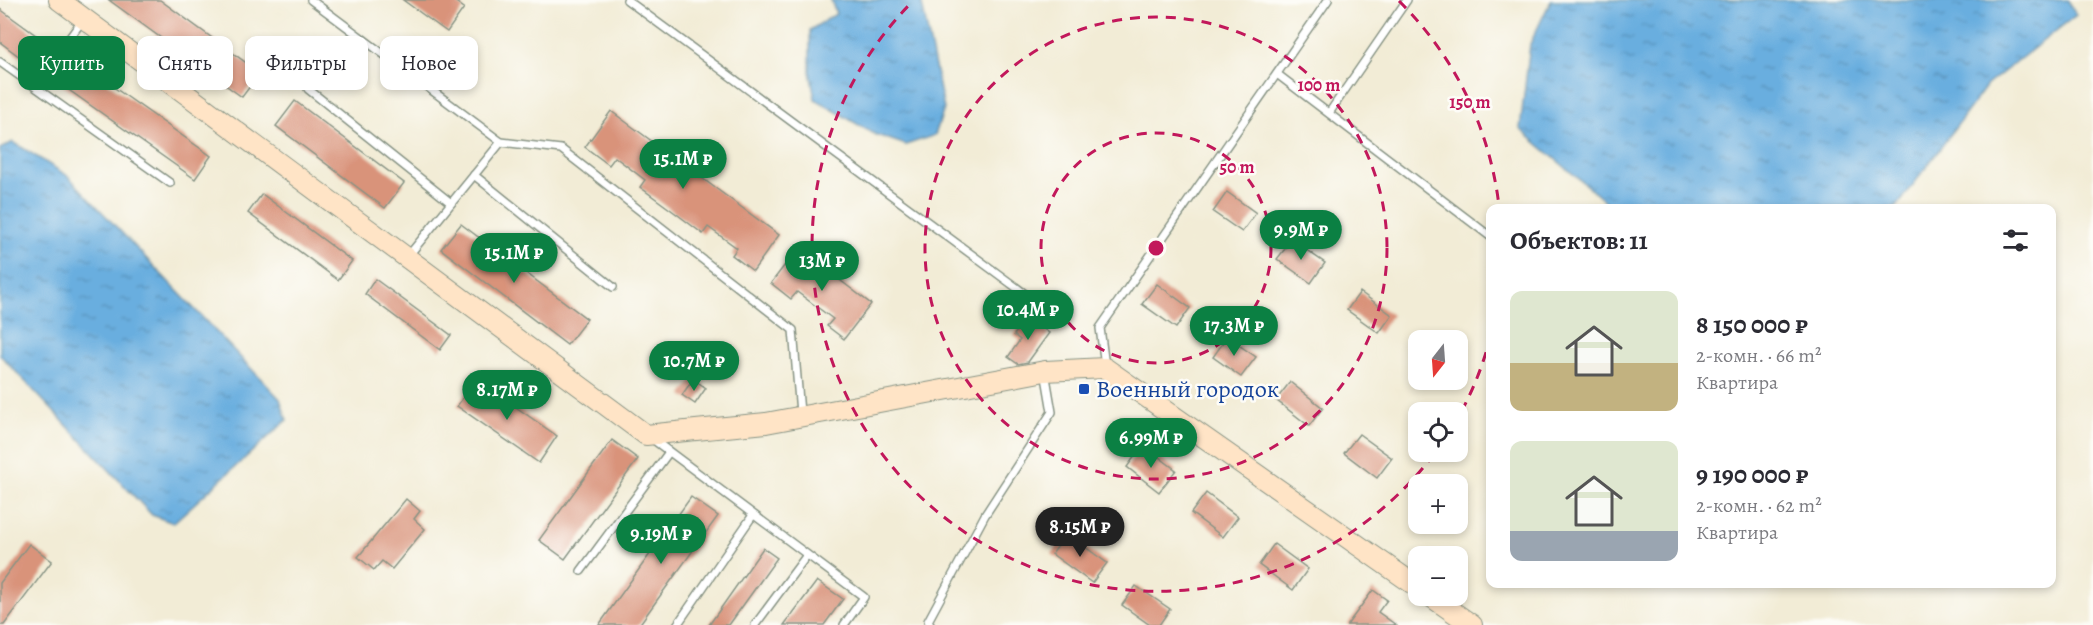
<!DOCTYPE html>
<html lang="ru">
<head>
<meta charset="utf-8">
<style>
  :root { --surface:#fff; --page:#f7f7f7; --text:#2b2b33; --muted:#7c7c81; --accent:#0b8043 }
  body { margin:0; font-family:Alegreya,serif; background:var(--page); color:var(--text); height:100vh; display:flex; flex-direction:column; font-size:22px; white-space:nowrap }
  * { box-sizing:border-box; margin:0 }
  p { font-size:20px; color:var(--muted) }
  .icon { flex:none; width:33px; height:33px; fill:none; stroke:currentColor; stroke-width:2; stroke-linecap:round; stroke-linejoin:round }
  .map { position:relative; flex:1; overflow:hidden }
  .drawer { position:absolute; left:1486px; top:204px; width:570px; height:384px; display:flex; flex-direction:column; background:var(--surface); border-radius:12px; box-shadow:0 3px 9px #0003 }
  .drawer>* { flex:none }
  .banner { position:absolute; left:18px; top:36px; width:570px; height:54px; display:flex; gap:12px }
  .needle { width:39px; rotate:197deg }
  .buttons { position:absolute; left:1408px; top:330px; display:grid; gap:12px }
  .buttons a { display:grid; place-items:center; width:60px; height:60px; border-radius:12px; background:var(--surface); box-shadow:0 3px 9px #0003; font-size:30px }
  .price { position:absolute; translate:-50% -51px; padding:0 14px; border-radius:21px; background:var(--accent); color:#fff; font-size:20px; line-height:39px; filter:drop-shadow(0 2px 3px #0008) }
  .price::after { content:''; position:absolute; left:50%; top:36px; width:18px; height:14px; margin-left:-9px; background:inherit; clip-path:polygon(0 0,100% 0,50% 100%) }
  .price.on { background:#222; color:#fff }
  ul { padding:0; list-style:none }
  li { display:flex; align-items:center; gap:18px; height:150px; padding:0 24px }
  li span { display:grid; place-items:center; flex:none; width:168px; height:120px; border-radius:12px; color:#555 }
  li>.icon { margin-inline-start:auto }
  span .icon { width:72px; height:72px; fill:#fffc; stroke-width:1 }
  li b { font-size:26px }
  h2 { display:flex; justify-content:space-between; align-items:center; height:72px; padding:0 24px; font-size:26px }
  .chip { padding:0 21px; border-radius:12px; background:var(--surface); box-shadow:0 3px 9px #0003; font-size:21px; line-height:54px }
  .chip.on { background:var(--accent); color:#fff }
  .map>svg:first-child { display:block }
  .water { fill:url(#water-ripples); stroke:#44768a; stroke-width:1.5 }
  .building { fill:#d9937a }
  .lines { fill:none; stroke-linecap:round; stroke-linejoin:round }
  .lane-casing { stroke:#889485; stroke-width:10 }
  .secondary-casing { stroke:#889485; stroke-width:22 }
  .lane { stroke:#fff; stroke-width:7 }
  .secondary { stroke:#ffe4c6; stroke-width:20 }
  .ring { fill:none; stroke:#c2185b; stroke-width:3; stroke-dasharray:10 8 }
  .transit-dot { fill:#1a4fb4; stroke:#fdfcf7; stroke-width:2 }
  .labels { text-anchor:middle; dominant-baseline:central; stroke-width:5; stroke-linejoin:round; paint-order:stroke }
  .transit-label { font-size:24px; fill:#164399; stroke:#fdfcf7; text-anchor:start }
  .centre { fill:#c2185b; stroke:#fdfcf7; stroke-width:3 }
  .ring-label { font-size:18px; text-anchor:middle; font-weight:bold; fill:#c2185b; stroke:#fdfcf7; stroke-width:5; stroke-linejoin:round; paint-order:stroke }
</style>
</head>
<body>
<div class="map">
<svg width="2093" height="625" viewBox="0 0 2093 625">
  <defs>
    <pattern id="water-ripples" width="26" height="14" patternUnits="userSpaceOnUse" patternTransform="scale(1.5)"><rect width="26" height="14" fill="#69aedf"/><path d="M2 4q2-2 4 0t4 0M15 11q2-2 4 0t4 0" fill="none" stroke="#568fb6"/></pattern>
  </defs>
  <rect width="100%" height="100%" fill="#fdfcf7"/>
  <filter id="ink" filterUnits="userSpaceOnUse"><feTurbulence type="fractalNoise" baseFrequency=".0167" numOctaves="2"/><feDisplacementMap in="SourceGraphic" scale="12" xChannelSelector="R" yChannelSelector="G"/><feConvolveMatrix kernelMatrix="1 2 1 2 8 2 1 2 1" color-interpolation-filters="sRGB"/></filter>
  <filter id="wash" filterUnits="userSpaceOnUse"><feTurbulence type="fractalNoise" baseFrequency=".008" numOctaves="4" result="noise"/><feDisplacementMap in="SourceGraphic" scale="24" xChannelSelector="R" yChannelSelector="G"/><feGaussianBlur stdDeviation="1.35" result="paint"/><feColorMatrix in="noise" values="0 0 0 0 0 0 0 0 0 0 0 0 0 0 0 0 0 1.4 0 .05"/><feComposite in="paint" operator="in"/></filter>
  <g filter="url(#wash)">
    <rect width="100%" height="100%" fill="#f2ecd6"/>
    <!-- water -->
    <g class="water">
      <path d="M831 0H921L944 109 935 135 906 145 874 134 815 99 810 71V30L836 14Z"/>
      <path d="M1551 0H2068L2076 15 1987 85 1896 208H1613L1520 129 1530 44Z"/>
      <path d="M13 142 68 176 280 399 287 420 173 523 152 515 0 355V149Z"/>
    </g>
    <g id="blocks">
      <!-- building -->
      <g class="building">
        <path d="M109 0H160L260 73 242 97Z"/>
        <path d="M403 0H453L464 8 447 32Z"/>
        <path d="M0 9 44 41 28 63 0 42Z"/>
        <path d="M75 60 211 156 195 179 59 83Z"/>
        <path d="M295 101 404 183 385 208 276 126Z"/>
        <path d="M611 111 779 235 753 271 732 255 737 248 708 227 703 234 678 215 640 187 645 180 615 157 609 165 585 147Z"/>
        <path d="M1227 192 1256 213 1242 232 1213 212Z"/>
        <path d="M262 194 352 261 338 280 248 213Z"/>
        <path d="M461 224 587 319 567 345 441 249Z"/>
        <path d="M1292 240 1325 263 1311 283 1277 259Z"/>
        <path d="M798 248 871 304 844 339 827 326 833 319 797 292 791 299 771 283Z"/>
        <path d="M375 279 451 335 440 350 365 294Z"/>
        <path d="M1157 284 1190 308 1176 328 1142 304Z"/>
        <path d="M1360 292 1392 315 1379 333 1347 310Z"/>
        <path d="M1027 317 1049 333 1028 362 1018 364 1008 357 1020 340 1014 335Z"/>
        <path d="M1227 337 1256 357 1241 377 1213 357Z"/>
        <path d="M476 379 557 436 539 463 457 406Z"/>
        <path d="M693 379 706 388 695 404 682 395Z"/>
        <path d="M1290 382 1323 408 1309 426 1276 400Z"/>
        <path d="M1359 434 1392 458 1377 478 1344 453Z"/>
        <path d="M612 440 638 459 565 559 539 540Z"/>
        <path d="M1143 445 1176 470 1159 492 1127 467Z"/>
        <path d="M1206 493 1238 517 1223 537 1191 513Z"/>
        <path d="M691 497 718 516 639 625H599Z"/>
        <path d="M406 499 420 511 414 519 425 529 392 569 382 561 374 570 358 557Z"/>
        <path d="M1067 534 1107 563 1092 583 1052 554Z"/>
        <path d="M29 544 52 561 4 625H0V583Z"/>
        <path d="M1274 544 1308 569 1293 590 1259 565Z"/>
        <path d="M763 548 777 558 729 625H709Z"/>
        <path d="M817 581 843 599 824 625H784Z"/>
        <path d="M1136 586 1170 609 1159 625H1150L1122 605Z"/>
        <path d="M1373 590 1387 600 1378 612 1396 625H1347Z"/>
      </g>
    </g>
  </g>
  <g filter="url(#ink)">
    <use href="#blocks" fill-opacity="0" stroke="#889485" stroke-width="1.5"/>
    <g class="lines">
      <defs>
        <g id="lane">
          <path d="M311 0 501 142 409 255"/>
          <path d="M627 0 1059 319"/>
          <path d="M0 62 170 183"/>
          <path d="M1277 74 1491 237"/>
          <path d="M34 86 82 21"/>
          <path d="M308 89 451 203"/>
          <path d="M1329 113 1407 0"/>
          <path d="M501 142 561 149 793 330 800 413"/>
          <path d="M474 175 613 287"/>
          <path d="M1105 366 1100 328 1328 0"/>
          <path d="M651 438 864 597 844 625"/>
          <path d="M581 571 669 452"/>
          <path d="M677 625 753 515"/>
          <path d="M755 625 807 555"/>
          <path d="M930 625 928 621 985 515 1052 412 1045 371"/>
        </g>
        <g id="secondary">
          <path d="M59 0 646 435 766 423 1045 371 1105 368 1419 588"/>
          <path d="M1430 596 1472 625"/>
        </g>
      </defs>
      <!-- lane casing -->
      <use href="#lane" class="lane-casing"/>
      <!-- secondary casing -->
      <use href="#secondary" class="secondary-casing"/>
      <!-- lane -->
      <use href="#lane" class="lane"/>
      <!-- secondary -->
      <use href="#secondary" class="secondary"/>
    </g>
  </g>
  <!-- distance rings -->
  <g class="ring">
    <circle cx="1156" cy="248" r="115"/>
    <circle cx="1156" cy="248" r="231"/>
    <path d="M1491 335A346 346 0 0 1 1459 416M1434 454A346 346 0 1 1 913 1M1399 1A346 346 0 0 1 1499 206"/>
  </g>
  <!-- markers -->
  <rect class="transit-dot" x="1078" y="383" width="12" height="12" rx="3"/>
  <g class="labels">
    <!-- transit labels -->
    <g class="transit-label">
      <text x="1096" y="389">Военный городок</text>
    </g>
  </g>
  <circle cx="1156" cy="248" r="9" class="centre"/>
  <g class="ring-label">
    <text x="1319" y="91">100 m</text>
    <text x="1470" y="108">150 m</text>
    <text x="1237" y="173">50 m</text>
  </g>
</svg>
<div class="buttons">
<a><svg class="needle" viewBox="-14 -14 28 28"><path d="M0-13l5 13h-10z" fill="#e53935"/><path d="M0 13l5-13h-10z" fill="#7c7c81"/></svg></a>
<a><svg class="icon" aria-label="locate" viewBox="0 0 24 24"><circle cx="12" cy="12" r="6"/><path d="M12 2v4M12 18v4M2 12h4M18 12h4"/></svg></a>
<a>+</a>
<a>−</a>
</div>
<b class="price" style="left:683px;top:190px">15.1M ₽</b>
<b class="price" style="left:1301px;top:261px">9.9M ₽</b>
<b class="price" style="left:514px;top:284px">15.1M ₽</b>
<b class="price" style="left:822px;top:292px">13M ₽</b>
<b class="price" style="left:1028px;top:341px">10.4M ₽</b>
<b class="price" style="left:1234px;top:357px">17.3M ₽</b>
<b class="price" style="left:694px;top:392px">10.7M ₽</b>
<b class="price" style="left:507px;top:421px">8.17M ₽</b>
<b class="price" style="left:1151px;top:469px">6.99M ₽</b>
<b class="price on" style="left:1080px;top:558px">8.15M ₽</b>
<b class="price" style="left:661px;top:565px">9.19M ₽</b>
<div class="banner">
<a class="chip on">Купить</a>
<a class="chip">Снять</a>
<a class="chip">Фильтры</a>
<a class="chip">Новое</a>
</div>
<section class="drawer">
<h2>Объектов: 11<svg class="icon" aria-label="filters" viewBox="0 0 24 24"><path d="M4 7h16M4 17h16"/><circle cx="9" cy="7" r="2"/><circle cx="15" cy="17" r="2"/></svg></h2>
<ul>
<li><span style="background:linear-gradient(#dfe7d0 60%,#c2b280 0)"><svg class="icon" aria-label="home" viewBox="0 0 24 24"><path d="M3 11l9-7 9 7M6 9v11h12V9"/></svg></span><div><b>8 150 000 ₽</b><p>2-комн. · 66 m²</p><p>Квартира</p></div></li>
<li><span style="background:linear-gradient(#dfe7d0 75%,#9aa5b1 0)"><svg class="icon" aria-label="home" viewBox="0 0 24 24"><path d="M3 11l9-7 9 7M6 9v11h12V9"/></svg></span><div><b>9 190 000 ₽</b><p>2-комн. · 62 m²</p><p>Квартира</p></div></li>
</ul>
</section>
</div>
</body>
</html>
